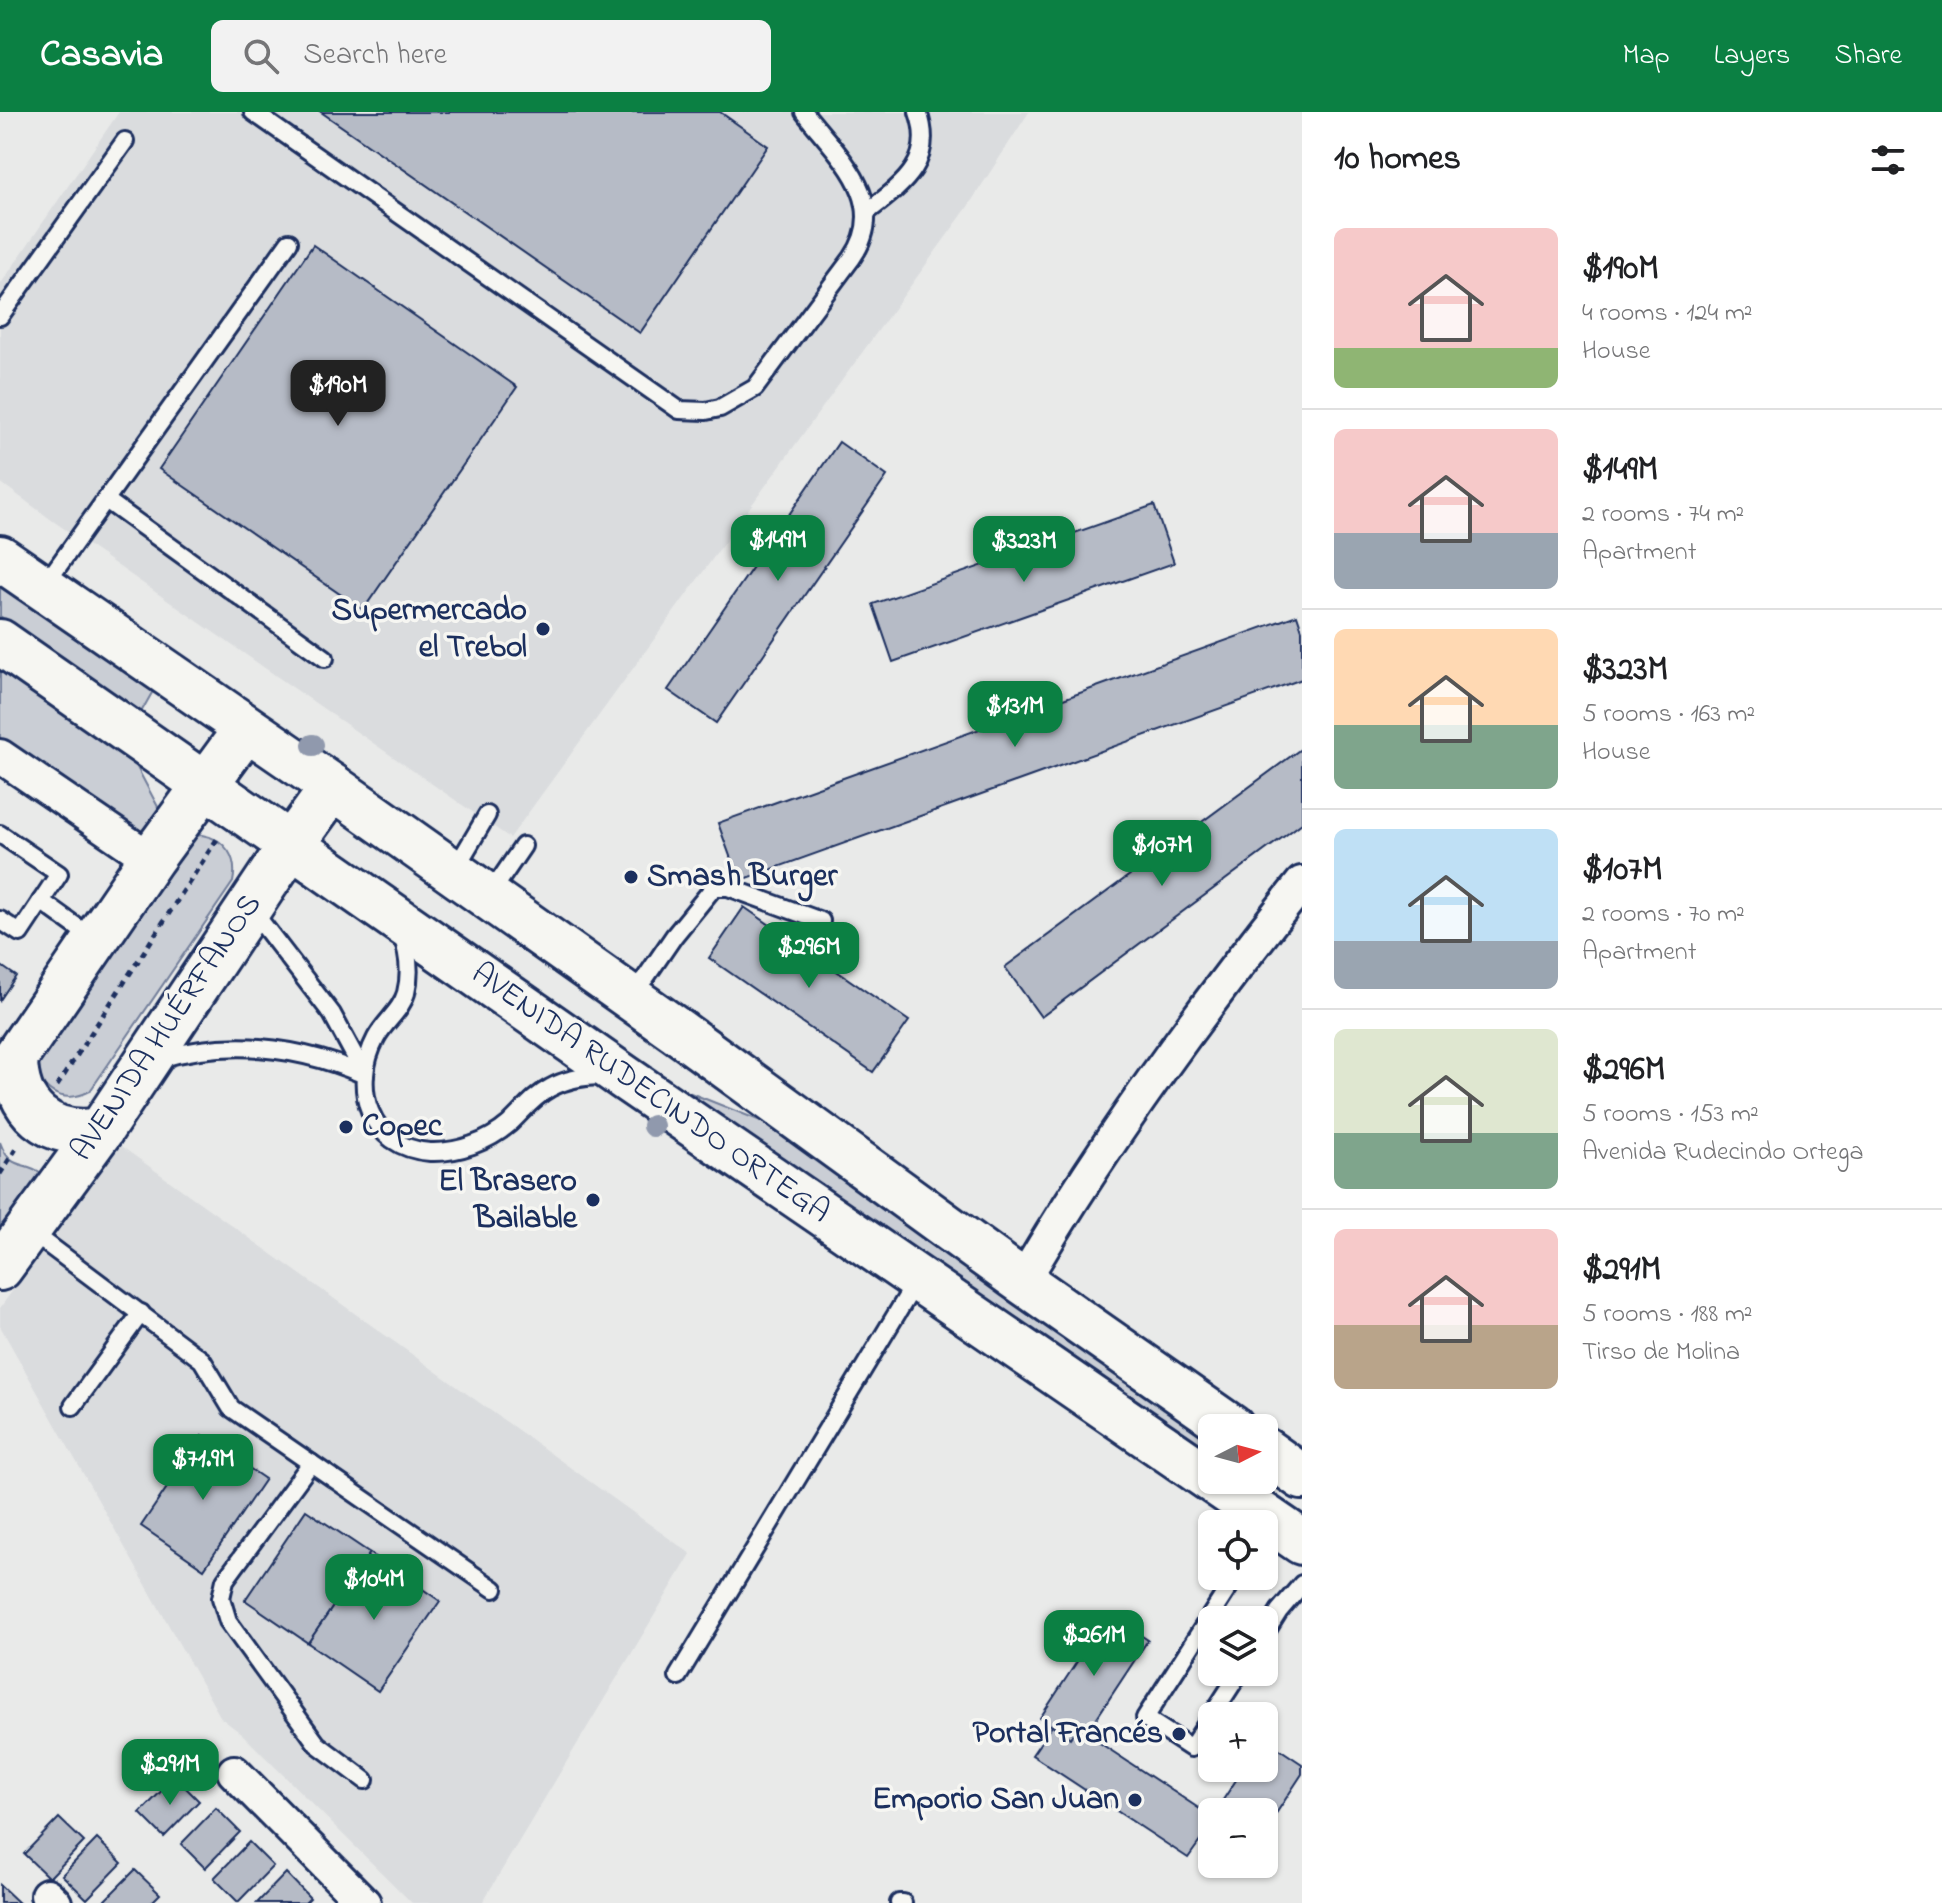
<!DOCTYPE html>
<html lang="en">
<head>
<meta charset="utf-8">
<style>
  :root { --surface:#fff; --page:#f2f2f2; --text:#202124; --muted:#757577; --line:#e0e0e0; --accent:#0b8043 }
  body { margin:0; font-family:"Indie Flower",sans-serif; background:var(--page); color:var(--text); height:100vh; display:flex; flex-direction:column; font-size:30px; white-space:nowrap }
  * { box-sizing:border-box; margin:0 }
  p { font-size:26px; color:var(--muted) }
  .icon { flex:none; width:44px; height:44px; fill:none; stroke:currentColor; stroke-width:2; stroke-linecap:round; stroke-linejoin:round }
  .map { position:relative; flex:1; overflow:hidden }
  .sheet { display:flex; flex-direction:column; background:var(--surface); width:640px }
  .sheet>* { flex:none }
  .needle { width:52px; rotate:84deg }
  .buttons { position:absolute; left:1198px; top:1302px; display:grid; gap:16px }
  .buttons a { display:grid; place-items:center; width:80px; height:80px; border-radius:12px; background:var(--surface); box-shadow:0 2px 6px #0004; font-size:40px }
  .price { position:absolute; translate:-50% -68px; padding:0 18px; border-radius:16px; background:var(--accent); color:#fff; font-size:26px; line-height:52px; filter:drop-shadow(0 2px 4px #0008) }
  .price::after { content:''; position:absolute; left:50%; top:48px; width:24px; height:18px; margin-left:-12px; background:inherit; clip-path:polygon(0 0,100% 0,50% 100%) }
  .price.active { background:#222; color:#fff }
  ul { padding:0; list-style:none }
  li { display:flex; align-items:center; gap:24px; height:200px; padding:0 32px }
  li+li { border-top:2px solid var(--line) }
  li span { display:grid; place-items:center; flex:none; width:224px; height:160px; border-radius:12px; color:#555 }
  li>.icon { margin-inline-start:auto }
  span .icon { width:96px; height:96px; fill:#fffc; stroke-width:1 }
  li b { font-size:34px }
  h2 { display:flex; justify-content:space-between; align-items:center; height:96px; padding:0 32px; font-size:34px }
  header { display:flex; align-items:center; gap:48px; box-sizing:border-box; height:112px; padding:0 40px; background:var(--accent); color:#fff }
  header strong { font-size:38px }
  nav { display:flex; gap:44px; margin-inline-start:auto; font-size:28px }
  .search { width:560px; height:72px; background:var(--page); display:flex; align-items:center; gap:20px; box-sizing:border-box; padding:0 28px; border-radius:12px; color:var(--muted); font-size:30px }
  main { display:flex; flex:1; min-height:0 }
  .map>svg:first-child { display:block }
  .built { fill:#dadcde }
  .green { fill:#caced5; stroke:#727e9a; stroke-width:2 }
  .building { fill:#b6bbc6; stroke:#1b2f5e; stroke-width:2 }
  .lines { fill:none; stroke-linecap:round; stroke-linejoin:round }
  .service-casing { stroke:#1b2f5e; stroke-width:22 }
  .minor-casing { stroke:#1b2f5e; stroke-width:38 }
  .primary-casing { stroke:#1b2f5e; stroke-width:50 }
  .path { stroke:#1b2f5e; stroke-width:5; stroke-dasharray:6 6; stroke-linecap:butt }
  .service { stroke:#f6f6f2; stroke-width:16 }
  .minor { stroke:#f6f6f2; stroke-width:32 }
  .primary { stroke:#f6f6f2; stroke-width:44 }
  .tree { fill:#9099ad }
  .poi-dot { fill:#1b2f5e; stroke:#f6f6f2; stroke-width:3 }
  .labels { text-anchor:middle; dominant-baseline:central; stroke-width:7; stroke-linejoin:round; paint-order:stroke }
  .poi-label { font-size:32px; font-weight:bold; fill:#1b2f5e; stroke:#f6f6f2; text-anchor:end }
  .street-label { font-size:32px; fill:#1b2f5e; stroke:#f6f6f2 }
</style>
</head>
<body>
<header>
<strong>Casavia</strong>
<div class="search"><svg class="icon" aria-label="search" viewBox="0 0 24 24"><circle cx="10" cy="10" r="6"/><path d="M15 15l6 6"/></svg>Search here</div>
<nav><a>Map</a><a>Layers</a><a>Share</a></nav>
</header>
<main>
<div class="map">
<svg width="1302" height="1791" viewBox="0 0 1302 1791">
  <rect width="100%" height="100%" fill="#e9eae9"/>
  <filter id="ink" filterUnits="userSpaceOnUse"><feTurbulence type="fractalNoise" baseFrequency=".0125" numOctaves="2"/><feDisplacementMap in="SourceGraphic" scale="16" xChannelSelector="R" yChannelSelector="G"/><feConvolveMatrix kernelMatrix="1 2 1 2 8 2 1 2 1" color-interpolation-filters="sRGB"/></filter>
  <g filter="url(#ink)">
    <!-- built -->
    <g class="built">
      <path d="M119 0H1029L967 96 510 726 53 409 0 370V173Z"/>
      <path d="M118 1032 691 1442 482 1791H412L242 1622 221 1606 0 1214V1196Z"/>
    </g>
    <!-- green -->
    <g class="green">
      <path d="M0 474 153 579 140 602 0 504Z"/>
      <path d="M0 555 132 646 166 710 149 732 0 630Z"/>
      <path d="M202 723C226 727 238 746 233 770L90 979C62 994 36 978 37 946L194 724Z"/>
      <path d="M678 976 796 1023 1212 1316V1345Z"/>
      <path d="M0 1030C11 1060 23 1048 41 1061L0 1119Z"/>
    </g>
    <!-- building -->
    <g class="building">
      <path d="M321 0H720L768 34 640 221Z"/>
      <path d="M313 133 517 275 363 498 159 357Z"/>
      <path d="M839 330 887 364 716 611 668 578Z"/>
      <path d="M1154 393 1174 451 893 550 873 492Z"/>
      <path d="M1297 503 1302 518V567L739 769 718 711Z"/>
      <path d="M1302 636V711L1041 905 1005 855Z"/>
      <path d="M744 795 909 909 873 960 709 846Z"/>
      <path d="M0 853 16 864 0 888Z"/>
      <path d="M202 1324 265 1367 204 1457 141 1414Z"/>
      <path d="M306 1398 370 1441 308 1531 245 1488Z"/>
      <path d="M370 1441 440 1489 378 1579 308 1531Z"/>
      <path d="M1113 1505 1148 1528 1086 1622 1077 1616 1070 1626 1040 1606 1103 1510 1108 1513Z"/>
      <path d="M1052 1614 1070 1626 1077 1616 1212 1705V1731L1203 1725 1188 1746 1032 1643Z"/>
      <path d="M1275 1634 1302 1652V1662L1264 1720V1700H1215L1244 1656H1264V1645L1267 1647Z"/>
      <path d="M175 1665 199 1689 164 1725 140 1701Z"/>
      <path d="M216 1696 240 1720 205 1756 181 1732Z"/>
      <path d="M59 1706 84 1730 49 1766 24 1742Z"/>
      <path d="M97 1727 122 1751 87 1787 62 1763Z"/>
      <path d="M249 1730 273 1754 238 1790 214 1766Z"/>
      <path d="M135 1758 160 1782 151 1791H102Z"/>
      <path d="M286 1761 310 1786 305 1791H257Z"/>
      <path d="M0 1773 19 1791H0Z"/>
    </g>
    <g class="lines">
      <defs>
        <g id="service">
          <path d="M253 0 679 298 706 299 720 296 755 276 852 146C892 89 838 44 804 0"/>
          <path d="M867 100C902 73 936 50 918 0"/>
          <path d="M0 204 125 29"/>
          <path d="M106 388 325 546"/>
          <path d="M44 474 289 130"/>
          <path d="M0 722 59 762 20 821 0 808"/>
          <path d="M454 759 487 703"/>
          <path d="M489 784 523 734"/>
          <path d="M41 789 95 828"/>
          <path d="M401 821C408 839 411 861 406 881 401 899 385 909 376 926 350 975 369 1036 430 1040 458 1041 488 1030 509 1012 523 999 533 985 550 976 566 967 584 964 603 964"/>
          <path d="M629 883 646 865 674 824 714 775H728L821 809"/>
          <path d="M159 947C230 926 298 934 365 963L332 902 251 797"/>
          <path d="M30 1119 202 1248 231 1296 494 1477"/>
          <path d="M73 1294 141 1201"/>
          <path d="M311 1351 225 1468 221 1486 228 1509 317 1632 365 1668"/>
          <path d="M1236 1464 1145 1606 1191 1636 1240 1560"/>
          <path d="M1264 1523 1279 1499 1302 1472"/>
          <path d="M678 1564 917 1168"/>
          <path d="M899 1791H903"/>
        </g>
        <g id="minor">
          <path d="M0 644 151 747"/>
          <path d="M1016 1165 1033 1152C1112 1019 1205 892 1302 771"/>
          <path d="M234 1660 364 1791"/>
          <path d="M47 1783 55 1791"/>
        </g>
        <g id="primary">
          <path d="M0 446 333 675 679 920 1016 1165 1232 1316"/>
          <path d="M0 530 625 966 1302 1430"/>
          <path d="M15 946C15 998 50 1027 101 1018"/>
          <path d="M0 968 151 747 246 617"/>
          <path d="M0 1156 101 1018 291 733 333 675"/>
          <path d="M1264 1338 1302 1365"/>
        </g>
      </defs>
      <!-- service casing -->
      <use href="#service" class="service-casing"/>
      <!-- minor casing -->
      <use href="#minor" class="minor-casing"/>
      <!-- primary casing -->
      <use href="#primary" class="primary-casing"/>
      <!-- path -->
      <g class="path">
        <path d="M57 974 219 724"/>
        <path d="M0 1062 19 1032"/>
      </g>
      <!-- service -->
      <use href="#service" class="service"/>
      <!-- minor -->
      <use href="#minor" class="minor"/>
      <!-- primary -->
      <use href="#primary" class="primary"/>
    </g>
    <!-- trees -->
    <g class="tree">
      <circle cx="313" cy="633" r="11"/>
      <circle cx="653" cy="1014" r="11"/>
    </g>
  </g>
  <!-- markers -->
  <g class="poi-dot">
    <circle cx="543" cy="517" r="8"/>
    <circle cx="631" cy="765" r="8"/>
    <circle cx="346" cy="1015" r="8"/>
    <circle cx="593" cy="1088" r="8"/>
    <circle cx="1179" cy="1622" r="8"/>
    <circle cx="1135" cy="1688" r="8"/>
  </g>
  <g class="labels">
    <!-- poi labels -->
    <g class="poi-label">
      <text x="527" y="499">Supermercado<tspan x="527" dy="37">el Trebol</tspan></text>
      <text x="647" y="765" text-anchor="start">Smash Burger</text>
      <text x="362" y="1015" text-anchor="start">Copec</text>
      <text x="577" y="1070">El Brasero<tspan x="577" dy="37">Bailable</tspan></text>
      <text x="1163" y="1622">Portal Francés</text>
      <text x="1119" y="1688">Emporio San Juan</text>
    </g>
    <!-- street labels -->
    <g class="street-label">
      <text transform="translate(167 916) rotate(-56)">AVENIDA HUÉRFANOS</text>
      <text transform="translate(650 982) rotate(35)">AVENIDA RUDECINDO ORTEGA</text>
    </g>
  </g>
</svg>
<div class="buttons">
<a><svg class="needle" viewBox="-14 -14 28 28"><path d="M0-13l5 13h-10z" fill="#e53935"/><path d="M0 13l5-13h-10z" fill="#757577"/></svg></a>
<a><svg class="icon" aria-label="locate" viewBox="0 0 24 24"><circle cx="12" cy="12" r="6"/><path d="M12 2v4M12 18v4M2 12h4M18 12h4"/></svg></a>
<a><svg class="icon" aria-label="layers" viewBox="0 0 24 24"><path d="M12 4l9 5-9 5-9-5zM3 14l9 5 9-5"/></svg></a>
<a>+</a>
<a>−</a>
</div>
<b class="price active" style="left:338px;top:316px">$190M</b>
<b class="price" style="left:778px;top:471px">$149M</b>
<b class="price" style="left:1024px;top:472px">$323M</b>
<b class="price" style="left:1015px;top:637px">$131M</b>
<b class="price" style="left:1162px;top:776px">$107M</b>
<b class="price" style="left:809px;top:878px">$296M</b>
<b class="price" style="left:203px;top:1390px">$71.9M</b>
<b class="price" style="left:374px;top:1510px">$104M</b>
<b class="price" style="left:1094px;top:1566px">$261M</b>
<b class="price" style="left:170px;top:1695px">$291M</b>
</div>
<section class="sheet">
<h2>10 homes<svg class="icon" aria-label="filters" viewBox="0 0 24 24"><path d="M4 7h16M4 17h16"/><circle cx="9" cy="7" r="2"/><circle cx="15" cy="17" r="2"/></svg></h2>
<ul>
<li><span style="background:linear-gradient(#f6c9c9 75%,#8fb573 0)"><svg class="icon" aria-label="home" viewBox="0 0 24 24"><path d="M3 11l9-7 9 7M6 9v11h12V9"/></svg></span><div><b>$190M</b><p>4 rooms · 124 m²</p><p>House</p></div></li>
<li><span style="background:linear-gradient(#f6c9c9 65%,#9aa5b1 0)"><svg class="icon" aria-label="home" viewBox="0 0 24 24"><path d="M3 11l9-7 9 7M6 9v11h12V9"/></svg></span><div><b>$149M</b><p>2 rooms · 74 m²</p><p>Apartment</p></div></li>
<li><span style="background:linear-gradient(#ffd9b3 60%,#7fa58c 0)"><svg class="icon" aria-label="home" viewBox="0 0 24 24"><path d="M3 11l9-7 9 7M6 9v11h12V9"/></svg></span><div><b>$323M</b><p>5 rooms · 163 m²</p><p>House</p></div></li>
<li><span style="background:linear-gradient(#bfe0f5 70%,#9aa5b1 0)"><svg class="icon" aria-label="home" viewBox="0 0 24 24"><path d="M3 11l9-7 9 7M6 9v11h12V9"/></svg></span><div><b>$107M</b><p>2 rooms · 70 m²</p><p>Apartment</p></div></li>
<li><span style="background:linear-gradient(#dfe7d0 65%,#7fa58c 0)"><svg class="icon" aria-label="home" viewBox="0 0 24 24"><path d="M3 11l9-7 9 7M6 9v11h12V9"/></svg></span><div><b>$296M</b><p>5 rooms · 153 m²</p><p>Avenida Rudecindo Ortega</p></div></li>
<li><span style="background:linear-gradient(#f6c9c9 60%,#b9a48a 0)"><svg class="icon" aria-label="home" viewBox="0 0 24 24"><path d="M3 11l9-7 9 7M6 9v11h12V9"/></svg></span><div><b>$291M</b><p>5 rooms · 188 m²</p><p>Tirso de Molina</p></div></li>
</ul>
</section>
</main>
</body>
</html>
